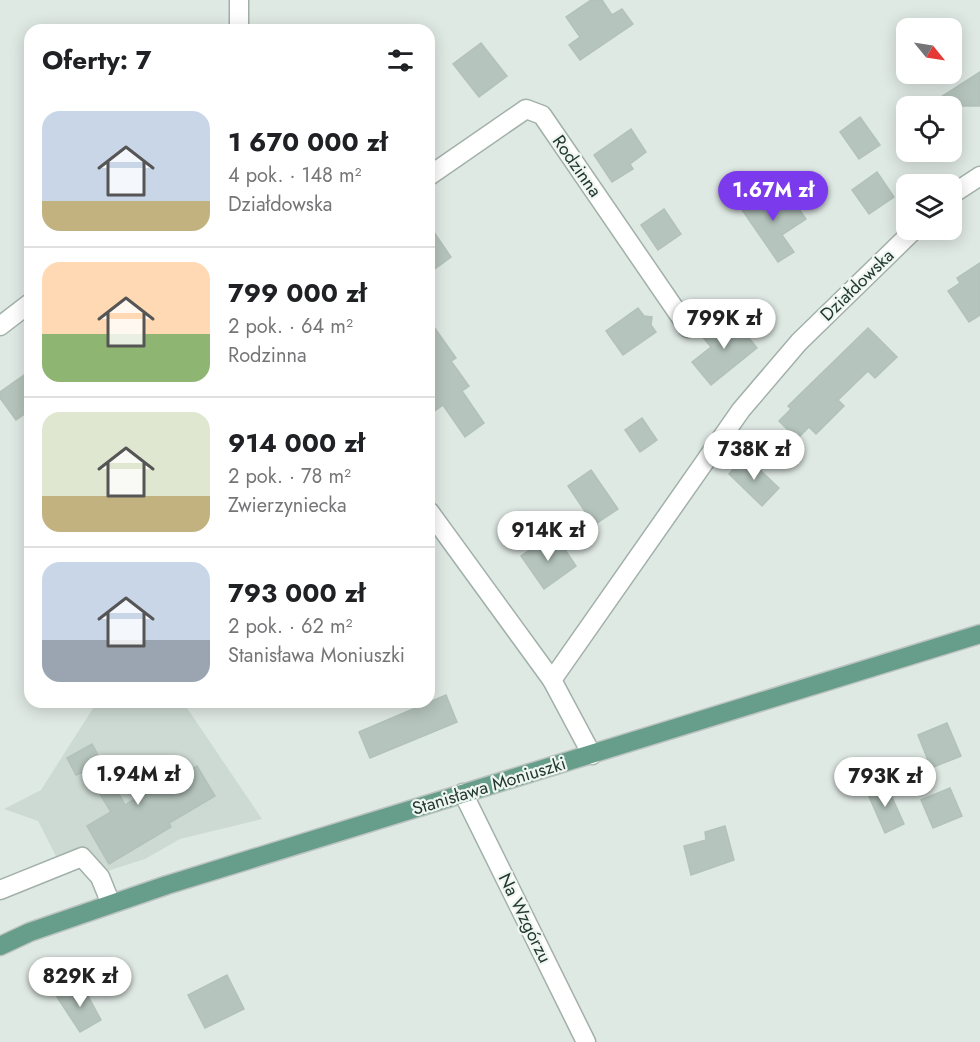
<!DOCTYPE html>
<html lang="pl">
<head>
<meta charset="utf-8">
<style>
  :root { --surface:#fff; --page:#f6f6f6; --text:#202124; --muted:#757577; --line:#e0e0e0; --accent:#7c3aed }
  body { margin:0; font-family:Jost,sans-serif; background:var(--page); color:var(--text); height:100vh; display:flex; flex-direction:column; font-size:22px; white-space:nowrap }
  * { box-sizing:border-box; margin:0 }
  p { font-size:20px; color:var(--muted) }
  .icon { flex:none; width:33px; height:33px; fill:none; stroke:currentColor; stroke-width:2; stroke-linecap:round; stroke-linejoin:round }
  .map { position:relative; flex:1; overflow:hidden }
  .sheet { position:absolute; left:24px; top:24px; width:411px; height:684px; display:flex; flex-direction:column; background:var(--surface); border-radius:18px; box-shadow:0 3px 15px #0003 }
  .sheet>* { flex:none }
  .needle { width:39px; rotate:120deg }
  .tools { position:absolute; left:896px; top:18px; display:grid; gap:12px }
  .tools a { display:grid; place-items:center; width:66px; height:66px; border-radius:12px; background:var(--surface); box-shadow:0 3px 15px #0003; font-size:30px }
  .price { position:absolute; translate:-50% -51px; padding:0 14px; border-radius:21px; background:#fff; color:#222; font-size:20px; line-height:39px; filter:drop-shadow(0 2px 3px #0008) }
  .price::after { content:''; position:absolute; left:50%; top:36px; width:18px; height:14px; margin-left:-9px; background:inherit; clip-path:polygon(0 0,100% 0,50% 100%) }
  .price.current { background:var(--accent); color:#fff }
  ul { padding:0; list-style:none }
  li { display:flex; align-items:center; gap:18px; height:150px; padding:0 18px }
  li+li { border-top:2px solid var(--line) }
  li span { display:grid; place-items:center; flex:none; width:168px; height:120px; border-radius:18px; color:#555 }
  li>.icon { margin-inline-start:auto }
  span .icon { width:72px; height:72px; fill:#fffc; stroke-width:1 }
  li b { font-size:26px }
  h2 { display:flex; justify-content:space-between; align-items:center; height:72px; padding:0 18px; font-size:26px }
  .map>svg:first-child { display:block }
  .built { fill:#cdd9d3 }
  .building { fill:#b5c4bd; stroke:#b2c2ba; stroke-width:1.5 }
  .lines { fill:none; stroke-linecap:round; stroke-linejoin:round }
  .minor-casing { stroke:#a2b0aa; stroke-width:21 }
  .major-casing { stroke:#bcc3c1; stroke-width:21 }
  .minor { stroke:#fff; stroke-width:18 }
  .major { stroke:#669d8b; stroke-width:18 }
  .labels { text-anchor:middle; dominant-baseline:central; stroke-width:4.5; stroke-linejoin:round; paint-order:stroke }
  .street-label { font-size:18px; fill:#213830; stroke:#eff6f2 }
</style>
</head>
<body>
<div class="map">
<svg width="980" height="1042" viewBox="0 0 980 1042">
  <rect width="100%" height="100%" fill="#dfe9e4"/>
  <!-- built -->
  <path class="built" d="M97 702H183L262 819 180 839 145 859 101 873 59 862 38 821 4 809 41 790Z"/>
  <!-- building -->
  <g class="building">
    <path d="M591 0H602L612 15 622 9 633 24 580 60 569 45 580 37 566 17Z"/>
    <path d="M481 43 507 76 479 97 453 64Z"/>
    <path d="M980 72V106H927Z"/>
    <path d="M860 117 880 145 859 159 840 132Z"/>
    <path d="M631 129 646 152 630 164 633 169 612 182 594 155Z"/>
    <path d="M877 172 894 197 869 214 852 190Z"/>
    <path d="M754 193 761 204 772 197 777 205 790 196 806 219 782 235 794 252 778 262 738 204Z"/>
    <path d="M664 209 681 234 658 250 641 225Z"/>
    <path d="M429 225 451 257 429 273Z"/>
    <path d="M980 263V315L969 322 948 291 960 283 957 278Z"/>
    <path d="M638 308 644 316 652 317 651 325 656 332 623 355 606 331Z"/>
    <path d="M729 314 757 348 711 385 692 362 711 347 702 336Z"/>
    <path d="M429 320 456 358 451 361 469 386 462 391 484 423 465 437 443 405 429 415Z"/>
    <path d="M868 328 897 357 875 378 868 371 838 400 844 406 816 434 809 427 797 439 779 421 791 409 788 406Z"/>
    <path d="M30 371V410L16 420 0 398V392Z"/>
    <path d="M642 418 657 440 640 452 625 430Z"/>
    <path d="M745 456 779 488 762 506 729 474Z"/>
    <path d="M591 470 618 509 594 525 568 486Z"/>
    <path d="M546 539 551 547 560 542 576 566 544 589 521 556Z"/>
    <path d="M446 695 457 722 370 758 359 732Z"/>
    <path d="M947 723 961 756 931 768 918 735Z"/>
    <path d="M92 744 125 805 148 790 151 794 197 766 215 796 169 823 171 827 109 864 87 826 111 812 86 771 76 775 67 758Z"/>
    <path d="M886 784 904 824 885 833 867 792Z"/>
    <path d="M950 788 962 816 933 828 921 800Z"/>
    <path d="M725 826 734 860 691 875 684 846 706 840 705 832Z"/>
    <path d="M227 975 244 1009 205 1028 188 995Z"/>
    <path d="M81 983 101 1020 80 1032 57 997Z"/>
  </g>
  <g class="lines">
    <defs>
      <g id="minor">
        <path d="M239 30V0"/>
        <path d="M429 176 526 109 542 115 688 328"/>
        <path d="M951 195 980 176"/>
        <path d="M0 326 30 303"/>
        <path d="M429 511 552 680"/>
        <path d="M592 755 552 680 741 410 799 342 914 230"/>
        <path d="M463 793 586 1042"/>
        <path d="M0 890 82 857 100 877 111 904"/>
      </g>
      <path id="major" d="M0 946 30 932 167 885 980 634"/>
    </defs>
    <!-- minor casing -->
    <use href="#minor" class="minor-casing"/>
    <!-- major casing -->
    <use href="#major" class="major-casing"/>
    <!-- minor -->
    <use href="#minor" class="minor"/>
    <!-- major -->
    <use href="#major" class="major"/>
  </g>
  <g class="labels">
    <!-- street labels -->
    <g class="street-label">
      <text transform="translate(577 166) rotate(55)">Rodzinna</text>
      <text transform="translate(857 285) rotate(-44)">Działdowska</text>
      <text transform="translate(489 786) rotate(-17)">Stanisława Moniuszki</text>
      <text transform="translate(525 918) rotate(64)">Na Wzgórzu</text>
    </g>
  </g>
</svg>
<div class="tools">
<a><svg class="needle" viewBox="-14 -14 28 28"><path d="M0-13l5 13h-10z" fill="#e53935"/><path d="M0 13l5-13h-10z" fill="#757577"/></svg></a>
<a><svg class="icon" aria-label="locate" viewBox="0 0 24 24"><circle cx="12" cy="12" r="6"/><path d="M12 2v4M12 18v4M2 12h4M18 12h4"/></svg></a>
<a><svg class="icon" aria-label="layers" viewBox="0 0 24 24"><path d="M12 4l9 5-9 5-9-5zM3 14l9 5 9-5"/></svg></a>
</div>
<b class="price current" style="left:773px;top:222px">1.67M zł</b>
<b class="price" style="left:724px;top:350px">799K zł</b>
<b class="price" style="left:754px;top:481px">738K zł</b>
<b class="price" style="left:548px;top:562px">914K zł</b>
<b class="price" style="left:138px;top:806px">1.94M zł</b>
<b class="price" style="left:885px;top:808px">793K zł</b>
<b class="price" style="left:80px;top:1008px">829K zł</b>
<section class="sheet">
<h2>Oferty: 7<svg class="icon" aria-label="filters" viewBox="0 0 24 24"><path d="M4 7h16M4 17h16"/><circle cx="9" cy="7" r="2"/><circle cx="15" cy="17" r="2"/></svg></h2>
<ul>
<li><span style="background:linear-gradient(#c9d6e8 75%,#c2b280 0)"><svg class="icon" aria-label="home" viewBox="0 0 24 24"><path d="M3 11l9-7 9 7M6 9v11h12V9"/></svg></span><div><b>1 670 000 zł</b><p>4 pok. · 148 m²</p><p>Działdowska</p></div></li>
<li><span style="background:linear-gradient(#ffd9b3 60%,#8fb573 0)"><svg class="icon" aria-label="home" viewBox="0 0 24 24"><path d="M3 11l9-7 9 7M6 9v11h12V9"/></svg></span><div><b>799 000 zł</b><p>2 pok. · 64 m²</p><p>Rodzinna</p></div></li>
<li><span style="background:linear-gradient(#dfe7d0 70%,#c2b280 0)"><svg class="icon" aria-label="home" viewBox="0 0 24 24"><path d="M3 11l9-7 9 7M6 9v11h12V9"/></svg></span><div><b>914 000 zł</b><p>2 pok. · 78 m²</p><p>Zwierzyniecka</p></div></li>
<li><span style="background:linear-gradient(#c9d6e8 65%,#9aa5b1 0)"><svg class="icon" aria-label="home" viewBox="0 0 24 24"><path d="M3 11l9-7 9 7M6 9v11h12V9"/></svg></span><div><b>793 000 zł</b><p>2 pok. · 62 m²</p><p>Stanisława Moniuszki</p></div></li>
</ul>
</section>
</div>
</body>
</html>
